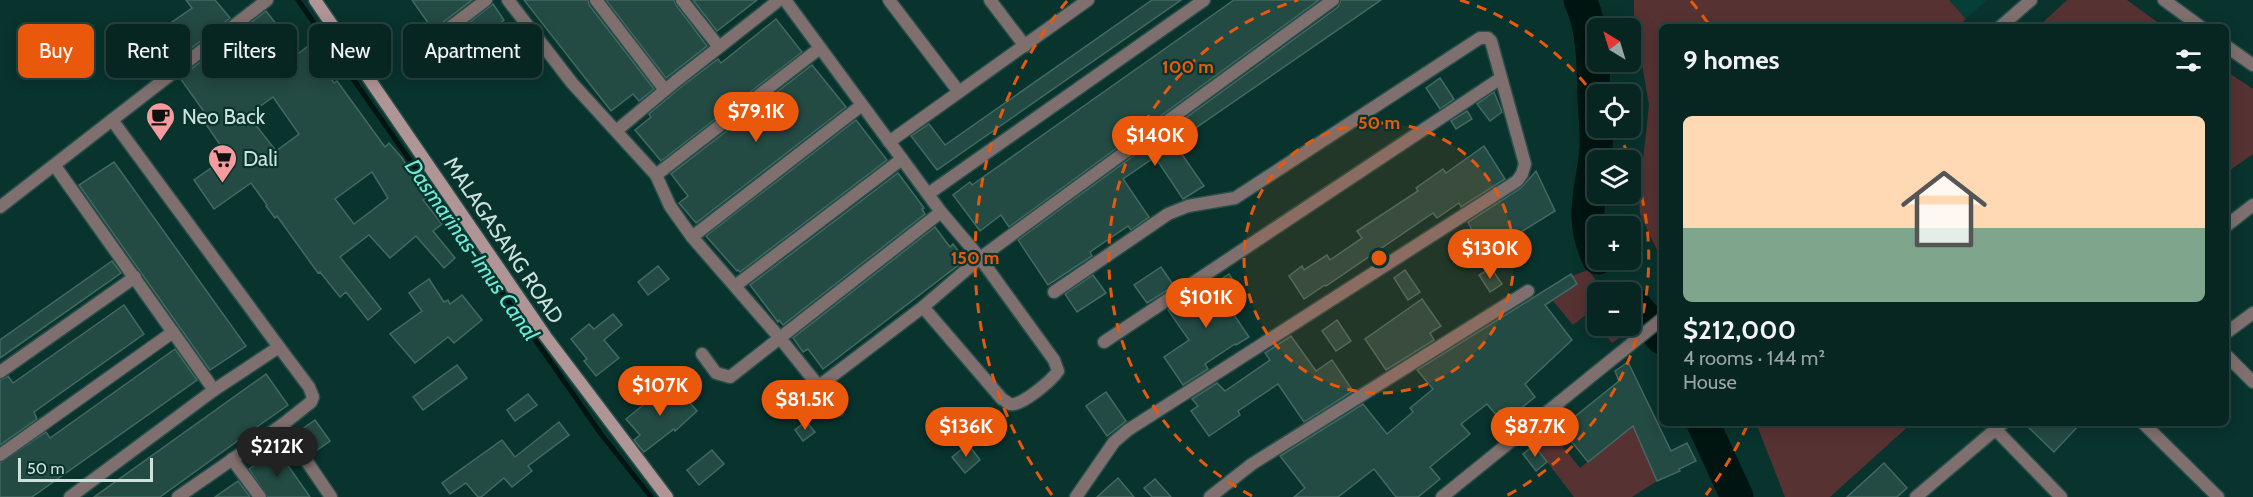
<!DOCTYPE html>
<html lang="en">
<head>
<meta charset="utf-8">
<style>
  :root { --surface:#072622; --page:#102e2a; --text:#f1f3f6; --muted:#98a5a5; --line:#284340; --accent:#ea580c }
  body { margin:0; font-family:Cabin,sans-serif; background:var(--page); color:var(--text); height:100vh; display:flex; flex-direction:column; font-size:22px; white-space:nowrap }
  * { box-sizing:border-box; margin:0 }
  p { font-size:20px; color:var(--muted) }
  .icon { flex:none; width:33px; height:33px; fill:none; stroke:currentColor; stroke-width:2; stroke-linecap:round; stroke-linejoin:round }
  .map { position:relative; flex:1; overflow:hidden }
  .drawer { position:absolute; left:1659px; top:24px; width:570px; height:402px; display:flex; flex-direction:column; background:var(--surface); border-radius:9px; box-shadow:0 3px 15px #0003,0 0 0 2px var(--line) }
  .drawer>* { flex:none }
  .banner { position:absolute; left:18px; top:24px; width:570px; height:54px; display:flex; gap:12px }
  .needle { width:39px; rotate:322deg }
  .tools { position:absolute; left:1587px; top:18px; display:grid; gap:12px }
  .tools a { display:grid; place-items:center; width:54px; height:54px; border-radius:9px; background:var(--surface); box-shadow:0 3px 15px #0003,0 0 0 2px var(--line); font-size:30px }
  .scale { position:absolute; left:18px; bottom:15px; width:135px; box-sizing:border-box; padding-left:6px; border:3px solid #cde2dd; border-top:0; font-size:16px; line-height:21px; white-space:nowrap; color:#cde2dd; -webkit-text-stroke:4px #09332d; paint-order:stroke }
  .price { position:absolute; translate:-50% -51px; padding:0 14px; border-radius:21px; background:var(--accent); color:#fff; font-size:20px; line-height:39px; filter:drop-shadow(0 2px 3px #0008) }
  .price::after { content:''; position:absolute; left:50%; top:36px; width:18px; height:14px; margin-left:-9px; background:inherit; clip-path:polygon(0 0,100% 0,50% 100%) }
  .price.current { background:#222; color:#fff }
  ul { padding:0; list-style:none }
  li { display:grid; align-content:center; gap:12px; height:318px; padding:0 24px }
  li+li { border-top:2px solid var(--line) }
  li span { display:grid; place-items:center; height:186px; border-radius:9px; color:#555 }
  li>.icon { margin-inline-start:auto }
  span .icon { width:108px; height:108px; fill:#fffc; stroke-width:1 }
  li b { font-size:26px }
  h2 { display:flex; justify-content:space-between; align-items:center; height:72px; padding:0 24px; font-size:26px }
  .tag { padding:0 21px; border-radius:9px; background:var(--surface); box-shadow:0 3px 15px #0003,0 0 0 2px var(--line); font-size:21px; line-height:54px }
  .tag.current { background:var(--accent); color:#fff }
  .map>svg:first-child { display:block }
  .built { fill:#063f38 }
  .green { fill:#573233 }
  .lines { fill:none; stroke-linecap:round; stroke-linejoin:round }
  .stream { stroke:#001511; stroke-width:5 }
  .river { stroke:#001511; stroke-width:33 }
  .building { fill:#234a43; stroke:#426a62; stroke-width:1.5; fill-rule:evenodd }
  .minor-casing { stroke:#284f49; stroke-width:15 }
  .tertiary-casing { stroke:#284f49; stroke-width:15 }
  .secondary-casing { stroke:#284f49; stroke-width:15 }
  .minor { stroke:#7f6f6f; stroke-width:12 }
  .tertiary { stroke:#7f6f6f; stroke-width:12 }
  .secondary { stroke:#af9595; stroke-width:12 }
  .ring { fill:none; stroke:#e8590c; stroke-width:3; stroke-dasharray:10 8 }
  .labels { text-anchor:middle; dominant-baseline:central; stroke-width:4.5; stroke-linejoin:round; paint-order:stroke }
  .poi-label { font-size:21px; fill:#cde2dd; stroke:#09332d; text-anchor:start }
  .street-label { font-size:21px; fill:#cde2dd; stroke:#09332d }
  .water-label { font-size:22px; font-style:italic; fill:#6eebd7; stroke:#09332d }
  .centre { fill:#e8590c; stroke:#09332d; stroke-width:3 }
  .ring-label { font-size:18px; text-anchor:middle; font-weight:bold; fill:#e8590c; stroke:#09332d; stroke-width:4.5; stroke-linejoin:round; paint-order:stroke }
</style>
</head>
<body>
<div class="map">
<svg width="2253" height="497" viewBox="0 0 2253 497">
  <rect width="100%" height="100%" fill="#09332d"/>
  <!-- built -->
  <path class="built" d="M1949 0H1987L1966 19Z"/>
  <!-- green -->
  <g class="green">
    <path d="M1634 0H1949L1966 19 1957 27H1662V261L1640 214 1639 197 1649 105 1634 17Z"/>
    <path d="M2067 0H2127L2164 27H2038Z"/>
    <path d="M2226 71 2253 89V154L2226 173Z"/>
    <path d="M1588 270 1605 292H1598L1597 324 1588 313 1573 325 1553 301 1569 290 1561 280Z"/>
    <path d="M1631 321 1635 327 1612 343 1598 326H1630Z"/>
    <path d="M1756 423H1912L1830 497H1785Z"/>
    <path d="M1633 426 1657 481 1632 497H1574L1531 441 1548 428 1580 468Z"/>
  </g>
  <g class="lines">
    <!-- stream -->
    <path class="stream" d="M298 0 601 434 651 497"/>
    <!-- river -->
    <g class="river">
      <path d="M1580 0C1594 30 1593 67 1594 100 1595 116 1597 134 1596 150 1592 193 1579 214 1598 258"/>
      <path d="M1630 300 1662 338"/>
      <path d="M1703 423 1737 497"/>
    </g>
  </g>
  <!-- building -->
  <g class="building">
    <path d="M186 0H215L230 18 172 63 152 36 192 8Z"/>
    <path d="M412 0H472L433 30Z"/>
    <path d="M524 0H588L589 5 654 89 639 101 633 94 611 111Z"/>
    <path d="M606 0H674L676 5 707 46 666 78Z"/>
    <path d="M693 0H757L717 31Z"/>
    <path d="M1152 0H1181L937 170 911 136 929 124 945 145Z"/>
    <path d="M1234 0H1319L1009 227 1001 215 980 231 953 195 970 182 972 185Z"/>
    <path d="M1341 0H1381L1174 143 1204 186 1183 199 1155 157 1123 179 1149 217 1131 230 1128 226 1090 252 1092 256 1048 285 1018 240 1338 7Z"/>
    <path d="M493 4 504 20 452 59 441 45Z"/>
    <path d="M266 11 299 53 308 46 334 83 337 81 385 147 389 143 402 158 427 197 423 200 442 224 433 231 455 258 444 268 416 236 390 258 369 235 340 257 381 309 368 320 346 292 340 297 320 272 318 273 277 216 275 218 266 206 267 205 251 183 214 209 194 180 228 156 203 120 207 116 180 78ZM273 97 299 134 276 151 248 115ZM372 172 388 198 354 224 335 199Z"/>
    <path d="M776 19 802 52 661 161 635 130 651 117 649 114 681 87 718 59 721 63Z"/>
    <path d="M812 65 846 107 696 223 679 203 688 196 671 174Z"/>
    <path d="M1440 78 1454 99 1440 109 1426 88Z"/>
    <path d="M1494 92 1502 112 1490 121 1477 104Z"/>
    <path d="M1467 111 1472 119 1456 129 1451 121Z"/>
    <path d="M856 120 887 160 740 272 738 270 737 271 706 236Z"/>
    <path d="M1484 146 1505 179 1461 207 1459 203 1437 218 1433 213 1326 286 1325 285 1304 299 1289 276 1302 266 1304 270 1327 255 1330 260 1362 238 1357 231 1418 191 1416 188 1443 169 1446 173Z"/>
    <path d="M114 162 246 346 210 370 79 185Z"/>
    <path d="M1536 171 1555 211 1484 255 1468 222 1521 188Z"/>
    <path d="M898 173 924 208 922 209 925 214 783 325 779 320 778 322 750 285Z"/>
    <path d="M935 227 950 247 953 244 965 260 823 369 808 349 803 352 793 338Z"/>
    <path d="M112 261 121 273 0 358V340Z"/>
    <path d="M658 266 669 279 648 295 638 282Z"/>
    <path d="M1161 267 1174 286 1147 303 1134 285Z"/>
    <path d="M1491 268 1502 284 1490 292 1479 275Z"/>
    <path d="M1405 270 1420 292 1408 300 1394 278Z"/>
    <path d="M1229 274 1243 295 1228 306 1249 337 1236 345 1235 344 1205 364 1208 369 1183 385 1164 357 1189 340 1168 310 1183 299 1186 303Z"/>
    <path d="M1571 274 1577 284 1545 305 1572 340 1525 384 1535 397 1503 423 1487 404 1461 424 1470 434 1430 467 1440 479 1418 497H1396L1374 469 1338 497H1294L1305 488 1280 456 1363 404 1387 434 1413 412 1410 408 1433 389 1417 370Z"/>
    <path d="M1093 275 1106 293 1077 312 1065 294Z"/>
    <path d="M429 279 444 302 448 300 450 304 462 295 482 320 454 343 448 337 415 363 390 334 422 311 409 293Z"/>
    <path d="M1422 299 1441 326 1430 333 1434 340 1386 370 1365 339Z"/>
    <path d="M124 305 144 334 34 412 37 419 0 445V380L8 376 13 383Z"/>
    <path d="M613 314 622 325 604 340 619 358 596 376 584 361 587 359 571 339 589 324 594 329Z"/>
    <path d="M1337 320 1351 341 1336 351 1322 331Z"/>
    <path d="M1291 336 1316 371 1332 360 1353 391 1304 422 1278 384 1238 411 1240 415 1209 436 1191 411 1198 406 1192 399 1217 383 1225 391 1270 360 1265 353Z"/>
    <path d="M175 349 197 380 32 497H0V463L46 432 50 438Z"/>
    <path d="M1628 362 1671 451 1687 443 1696 461 1679 469 1680 471 1657 481 1633 426 1588 462 1567 436 1575 430 1568 422 1619 381 1615 371Z"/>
    <path d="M457 365 467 378 423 410 413 397Z"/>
    <path d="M266 374 288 405 261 424 160 497H94Z"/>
    <path d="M670 383 685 401 687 399 697 411 675 431 674 429 644 452 634 440 640 435 626 419Z"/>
    <path d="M1106 392 1126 421 1107 436 1086 406Z"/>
    <path d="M528 394 537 405 515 421 507 410Z"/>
    <path d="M315 420 330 441 313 453 298 432Z"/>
    <path d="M806 421 815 432 803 441 795 430Z"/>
    <path d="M559 422 569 435 528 466 532 471 512 487 504 478 481 497H478L466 483 450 494 442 483 502 440 515 457Z"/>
    <path d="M2024 423H2081L2054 452Z"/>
    <path d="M968 444 980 460 965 473 952 457Z"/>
    <path d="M1534 445 1547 462 1536 471 1523 454Z"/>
    <path d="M276 449 282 457 310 497H268L249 469Z"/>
    <path d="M712 450 724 464 699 485 687 470Z"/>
    <path d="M1884 463 1907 488 1897 497H1847Z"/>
    <path d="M1118 478 1134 497H1097Z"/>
    <path d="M1155 479 1171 497H1152L1144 488Z"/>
    <path d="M238 481 250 497H215Z"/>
  </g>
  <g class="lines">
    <defs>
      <g id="minor">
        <path d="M508 0 572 83 656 175 670 206 692 237 779 337 838 410"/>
        <path d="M596 0 665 90"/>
        <path d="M682 0 719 47"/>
        <path d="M785 0 941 212 980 258 1054 360 1058 371C1052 380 1021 407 1010 404 1009 404 1003 399 1002 399L923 307"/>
        <path d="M889 0 959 92"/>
        <path d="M990 0 1025 46"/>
        <path d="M2164 0 2201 27"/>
        <path d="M436 38 486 0"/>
        <path d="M2226 46 2253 65"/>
        <path d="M616 131 676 81 779 0"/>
        <path d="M889 142 1088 0"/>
        <path d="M55 166 214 390"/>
        <path d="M656 175 820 48"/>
        <path d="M928 194 1204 0"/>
        <path d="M0 207 112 120"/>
        <path d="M2226 226 2253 205"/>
        <path d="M692 237 862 105"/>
        <path d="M735 286 902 159"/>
        <path d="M1054 292 1168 214 1188 206 1235 198 1480 38H1488L1491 41 1525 164 1522 174 1517 181 1128 430 1114 442 1076 497"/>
        <path d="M2226 333 2253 313"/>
        <path d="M1104 342 1501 78"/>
        <path d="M279 347 309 387 313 397 311 402 282 425"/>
        <path d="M702 354 716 373 730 377 941 212"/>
        <path d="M2226 355 2253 382"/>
        <path d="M0 372 135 277"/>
        <path d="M819 386 923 307 980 258 1333 0"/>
        <path d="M2143 423 2218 497"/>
        <path d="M1995 429 2061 497"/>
        <path d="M0 455 173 332"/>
        <path d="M232 459 260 497"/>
        <path d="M178 497 282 425 331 497"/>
        <path d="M1210 497 1252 464 1528 291"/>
        <path d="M1916 497 2003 423"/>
      </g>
      <g id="tertiary">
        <path d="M2000 27 2031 0"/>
        <path d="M70 497 214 390 279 347 112 120 267 0"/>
        <path d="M1442 497 1662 319"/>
      </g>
      <path id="secondary" d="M315 0 546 337 667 497"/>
    </defs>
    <!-- minor casing -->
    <use href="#minor" class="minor-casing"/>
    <!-- tertiary casing -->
    <use href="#tertiary" class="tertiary-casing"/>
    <!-- secondary casing -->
    <use href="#secondary" class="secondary-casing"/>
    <!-- minor -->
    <use href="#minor" class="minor"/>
    <!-- tertiary -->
    <use href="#tertiary" class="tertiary"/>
    <!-- secondary -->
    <use href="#secondary" class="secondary"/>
  </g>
  <!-- distance rings -->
  <circle cx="1379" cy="258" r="135" fill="#e8590c" fill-opacity=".12"/>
  <g class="ring">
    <circle cx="1379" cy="258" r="135"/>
    <path d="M1252 496A270 270 0 0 1 1298 0M1460 0A270 270 0 0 1 1597 99M1616 129A270 270 0 0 1 1506 496"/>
    <path d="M1747 426A404 404 0 0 1 1706 495M1052 495A404 404 0 0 1 1067 1M1691 1A404 404 0 0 1 1710 26"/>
  </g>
  <!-- icons -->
  <defs>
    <symbol id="cafe-pin" viewBox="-11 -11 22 30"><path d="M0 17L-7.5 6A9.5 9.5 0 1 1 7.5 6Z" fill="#f59b9d" stroke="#09332d"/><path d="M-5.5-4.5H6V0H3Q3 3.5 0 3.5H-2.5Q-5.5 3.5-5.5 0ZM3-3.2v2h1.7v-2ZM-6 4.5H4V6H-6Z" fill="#111"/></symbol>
    <symbol id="supermarket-pin" viewBox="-11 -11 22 30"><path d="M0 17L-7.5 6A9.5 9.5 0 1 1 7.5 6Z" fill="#f59b9d" stroke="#09332d"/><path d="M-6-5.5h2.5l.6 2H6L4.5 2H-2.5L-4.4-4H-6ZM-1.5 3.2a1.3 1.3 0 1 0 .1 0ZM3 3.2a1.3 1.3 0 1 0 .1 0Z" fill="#111"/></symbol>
  </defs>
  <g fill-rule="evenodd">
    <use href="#cafe-pin" x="144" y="100" width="33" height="45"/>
    <use href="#supermarket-pin" x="206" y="142" width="33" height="45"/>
  </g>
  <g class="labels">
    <!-- poi labels -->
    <g class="poi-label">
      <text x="182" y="116">Neo Back</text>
      <text x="243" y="158">Dali</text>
    </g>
    <!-- street labels -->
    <g class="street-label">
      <text transform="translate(504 240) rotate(56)">MALAGASANG ROAD</text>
    </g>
    <!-- water labels -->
    <g class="water-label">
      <text transform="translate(472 250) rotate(55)">Dasmarinas-Imus Canal</text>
    </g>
  </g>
  <circle cx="1379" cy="258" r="9" class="centre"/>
  <g class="ring-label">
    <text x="1188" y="73">100 m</text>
    <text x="1379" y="129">50 m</text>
    <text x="975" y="264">150 m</text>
  </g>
</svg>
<div class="tools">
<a><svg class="needle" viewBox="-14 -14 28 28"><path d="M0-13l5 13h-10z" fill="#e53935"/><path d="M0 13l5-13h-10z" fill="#98a5a5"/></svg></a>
<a><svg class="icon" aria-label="locate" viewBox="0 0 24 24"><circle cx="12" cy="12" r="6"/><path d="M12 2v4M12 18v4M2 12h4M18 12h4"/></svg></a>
<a><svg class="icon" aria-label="layers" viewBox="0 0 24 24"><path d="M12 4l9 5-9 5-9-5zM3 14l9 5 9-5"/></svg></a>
<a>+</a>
<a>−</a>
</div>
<div class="scale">50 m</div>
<b class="price" style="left:756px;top:143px">$79.1K</b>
<b class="price" style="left:1155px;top:167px">$140K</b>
<b class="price" style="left:1490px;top:280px">$130K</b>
<b class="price" style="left:1206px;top:329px">$101K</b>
<b class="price" style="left:660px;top:417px">$107K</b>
<b class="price" style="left:805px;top:431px">$81.5K</b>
<b class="price" style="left:966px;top:458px">$136K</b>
<b class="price" style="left:1535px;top:458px">$87.7K</b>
<b class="price current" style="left:277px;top:478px">$212K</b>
<div class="banner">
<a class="tag current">Buy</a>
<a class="tag">Rent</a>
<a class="tag">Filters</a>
<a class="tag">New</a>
<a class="tag">Apartment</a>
</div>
<section class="drawer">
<h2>9 homes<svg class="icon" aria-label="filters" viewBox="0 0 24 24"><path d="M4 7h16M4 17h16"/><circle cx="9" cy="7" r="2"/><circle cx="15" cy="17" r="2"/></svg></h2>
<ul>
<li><span style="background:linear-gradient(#ffd9b3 60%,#7fa58c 0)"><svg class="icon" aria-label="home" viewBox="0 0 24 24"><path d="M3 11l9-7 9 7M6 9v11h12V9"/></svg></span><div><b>$212,000</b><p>4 rooms · 144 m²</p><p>House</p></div></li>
</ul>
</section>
</div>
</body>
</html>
